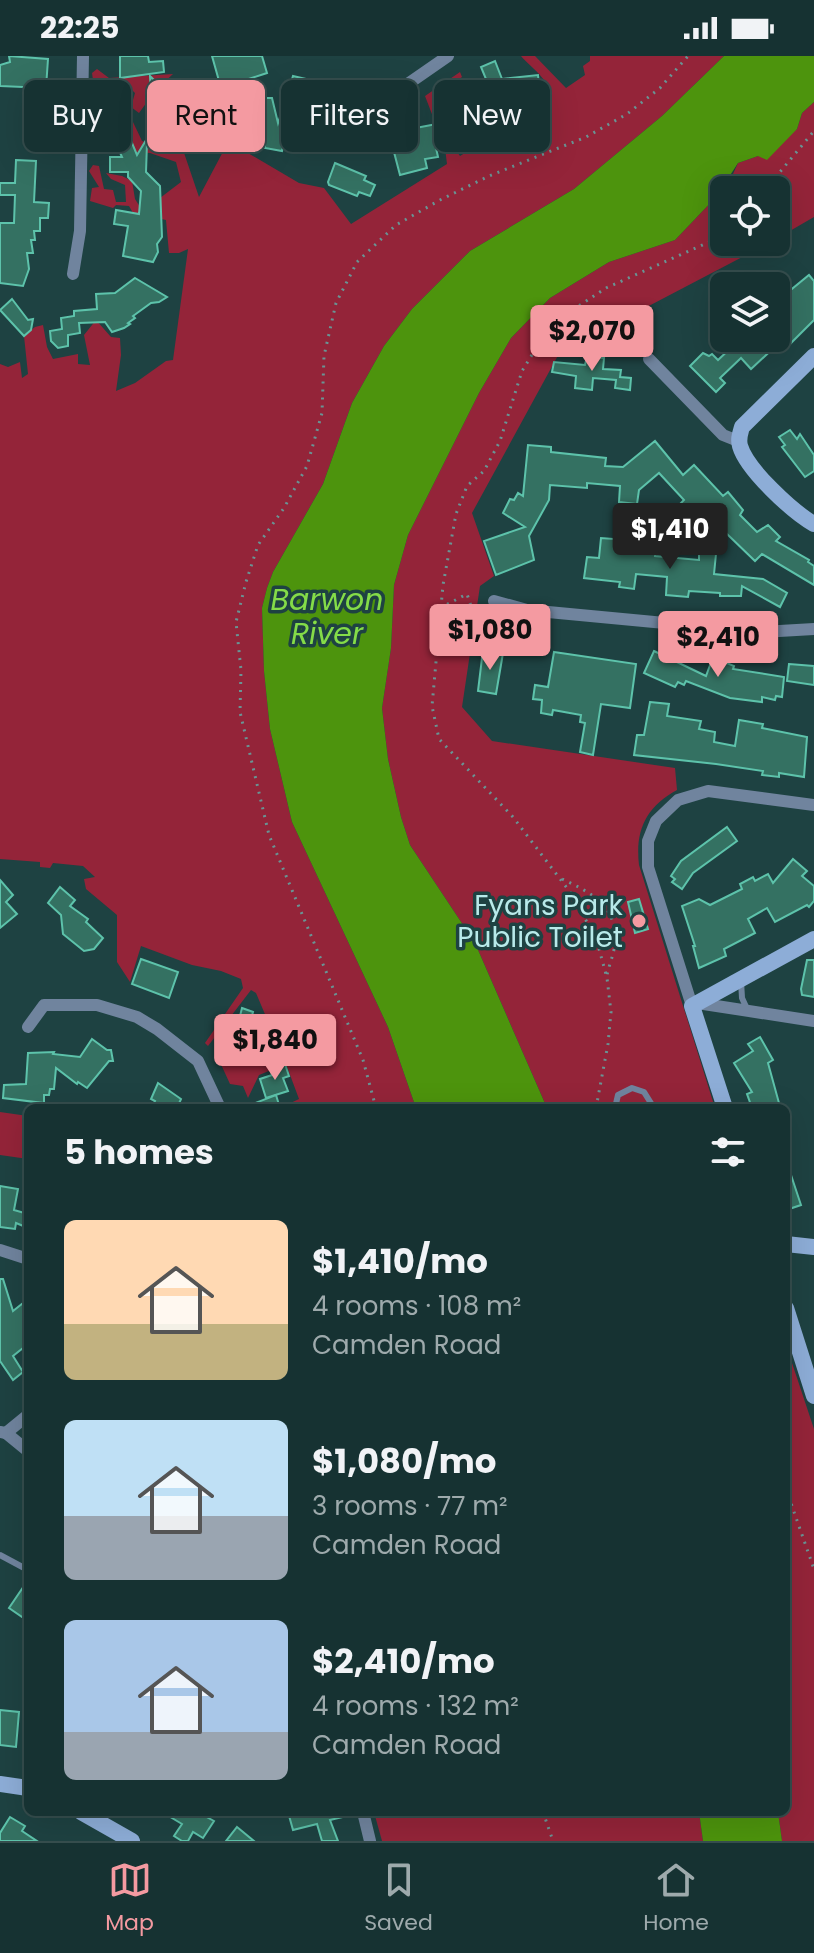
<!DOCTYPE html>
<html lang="en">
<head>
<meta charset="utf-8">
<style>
  :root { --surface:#163232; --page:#233e3e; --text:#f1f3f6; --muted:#9eaaac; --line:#354d4d; --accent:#f49aa1 }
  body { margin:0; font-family:Poppins,sans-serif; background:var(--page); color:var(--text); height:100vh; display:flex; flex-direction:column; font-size:30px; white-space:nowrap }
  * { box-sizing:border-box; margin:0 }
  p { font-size:26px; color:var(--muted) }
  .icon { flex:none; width:44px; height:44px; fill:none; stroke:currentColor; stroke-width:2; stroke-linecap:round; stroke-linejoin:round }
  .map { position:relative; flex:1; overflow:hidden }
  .sheet { position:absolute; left:24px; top:1048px; width:766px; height:712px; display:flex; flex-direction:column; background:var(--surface); border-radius:12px; box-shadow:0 8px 32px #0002,0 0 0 2px var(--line) }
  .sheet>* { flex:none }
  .top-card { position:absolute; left:24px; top:24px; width:766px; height:72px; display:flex; gap:16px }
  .fabs { position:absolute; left:710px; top:120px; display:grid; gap:16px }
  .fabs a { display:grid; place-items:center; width:80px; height:80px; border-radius:12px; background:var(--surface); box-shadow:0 8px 32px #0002,0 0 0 2px var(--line); font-size:40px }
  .price { position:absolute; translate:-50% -68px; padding:0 18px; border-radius:8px; background:var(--accent); color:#111; font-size:26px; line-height:52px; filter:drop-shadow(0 2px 4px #0008) }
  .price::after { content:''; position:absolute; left:50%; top:48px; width:24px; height:18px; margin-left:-12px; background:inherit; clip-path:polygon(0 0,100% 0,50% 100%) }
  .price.active { background:#222; color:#fff }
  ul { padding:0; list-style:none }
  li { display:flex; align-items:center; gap:24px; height:200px; padding:0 40px }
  li span { display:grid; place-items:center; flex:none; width:224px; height:160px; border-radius:12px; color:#555 }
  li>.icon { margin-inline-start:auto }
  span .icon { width:96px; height:96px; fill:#fffc; stroke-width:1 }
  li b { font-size:34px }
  h2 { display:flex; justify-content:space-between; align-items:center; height:96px; padding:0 40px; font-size:34px }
  .chip { padding:0 28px; border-radius:12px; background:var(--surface); box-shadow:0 8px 32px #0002,0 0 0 2px var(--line); font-size:28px; line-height:72px }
  .chip.active { background:var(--accent); color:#111 }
  .status { display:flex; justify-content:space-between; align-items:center; height:56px; padding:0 40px; background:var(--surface); direction:ltr }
  .status svg { height:22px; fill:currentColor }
  .menu { display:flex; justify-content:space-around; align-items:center; height:112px; border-top:2px solid var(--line); background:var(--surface); font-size:22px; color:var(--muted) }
  .menu a { display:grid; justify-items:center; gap:4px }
  .menu .active { color:var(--accent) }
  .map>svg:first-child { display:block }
  .green { fill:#942439 }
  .water { fill:#4d940d }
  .building { fill:#347162; stroke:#5dc3ab; stroke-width:2 }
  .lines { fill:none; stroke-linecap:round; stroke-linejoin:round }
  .path { stroke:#699494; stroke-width:3; stroke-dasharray:2 6; stroke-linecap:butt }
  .lane { stroke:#70849e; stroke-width:6 }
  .street { stroke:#70849e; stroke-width:12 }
  .secondary { stroke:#8dadd7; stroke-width:16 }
  .poi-dot { fill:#f49aa1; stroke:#1e4242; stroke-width:3 }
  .labels { text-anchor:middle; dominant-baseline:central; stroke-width:7; stroke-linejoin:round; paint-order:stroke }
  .poi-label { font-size:28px; fill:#b8eaea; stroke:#1e4242; text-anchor:end }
  .water-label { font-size:30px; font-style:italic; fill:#84dc48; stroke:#1e4242 }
</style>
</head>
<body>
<div class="status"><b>22:25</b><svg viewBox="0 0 49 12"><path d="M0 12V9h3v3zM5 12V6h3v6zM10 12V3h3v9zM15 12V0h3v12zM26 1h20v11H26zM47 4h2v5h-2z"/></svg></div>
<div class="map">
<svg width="814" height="1785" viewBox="0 0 814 1785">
  <rect width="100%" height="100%" fill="#1e4242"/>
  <!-- green -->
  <g class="green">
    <path d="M521 0H535L566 32 585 19 583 10 590 5V0H724L662 60 574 133 470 195 412 253 384 290 352 347 323 428 273 516 267 532 262 552 264 615 270 673 292 766 388 971 416 1052H302L300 1048 280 1052 299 1043 286 1008 259 1019 248 1042 243 1030 230 1028 219 1004 232 999 239 1006 249 996 262 999 266 1007 283 999 271 964 267 963 256 937 251 934 208 990 205 987 243 932 241 923 221 915 192 909 141 890 130 926 117 906V859L86 833 84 823 95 821 83 810 53 807 50 812 40 811V806L0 803V308L8 311 20 306 22 322 28 318 24 280 35 271 43 269 47 291 53 303 78 298V308L90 309 84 279 96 264 111 281 120 282 121 299 116 335 135 327 166 305 173 304 188 193 179 197H169L166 164 133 157 129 150 116 149 113 152 90 145 92 132 99 131 89 115 93 109 99 110 104 133 113 134 116 146H126L125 129 111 123 106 117 122 120 132 125 135 143 140 151 160 142 181 126 176 106 150 97 100 95 91 80 96 63 107 61 117 90 131 84 115 48 104 44 94 55 92 47 103 31 93 24 92 17 97 13 109 22 173 18 160 30 151 33 147 46 139 57 131 51 135 37 128 30 113 36 124 47 142 85 152 88 180 85 199 141 226 90 241 93 299 127 324 132 351 168 447 108 445 92 425 40 460 16 462 21 436 39 432 48 446 80 460 100 504 73 502 68 508 64 523 61 549 44C552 24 533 14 521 0Z"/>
    <path d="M814 46V161L776 183V134H724V186H771L601 275 573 272 472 457 494 520 480 530 462 651 492 685 675 712 677 734C646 751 635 774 639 809L715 1052H547L475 887 410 789 401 761 388 703 382 652 391 592 394 529 408 479 479 337 511 282 550 242 609 206 675 184 716 141 733 118 738 107 758 100 797 73 802 57Z"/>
    <path d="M0 1056 28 1060V1103L0 1099Z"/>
    <path d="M786 1289 814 1373V1785H782L778 1756H786Z"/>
    <path d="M374 1756H699L703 1785H382Z"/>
  </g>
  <!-- water -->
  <g class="water">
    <path d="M724 0H814V46L802 57 797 73 767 104 758 100 738 107 716 141 675 184 609 206 550 242 511 282 479 337 408 479 394 529 391 592 382 652 388 703 401 761 410 789 475 887 547 1052H416L388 971 292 766 270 673 264 615 262 552 267 532 273 516 323 428 352 347 384 290 412 253 470 195 574 133 662 60Z"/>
    <path d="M699 1756H778L782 1785H703Z"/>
  </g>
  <!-- building -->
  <g class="building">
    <path d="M9 0 48 3 46 32 0 30V9L10 6Z"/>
    <path d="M120 0H148L149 6 163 5 164 16 120 22Z"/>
    <path d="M212 0H262L267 17 221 32Z"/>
    <path d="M495 5 502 23 538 19 539 29 547 40 529 43 530 49 503 53 502 44 495 45 481 11Z"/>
    <path d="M150 20 163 33V38L177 45 184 75 173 81 163 75 158 84 147 87 146 116 160 130 162 181 157 188 158 196 153 206 123 200 128 170 114 168 116 154 139 158 141 135 128 121V116H110V101H122L111 76 125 70 137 99 154 71 147 66 152 58Z"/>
    <path d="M293 20 319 26 311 45 288 37Z"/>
    <path d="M455 37 457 41 465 37 490 45 473 47 481 64 438 84 435 87 438 101 425 103 427 112 400 119 389 77 442 67 434 50 438 45Z"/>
    <path d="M263 42H272L278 67 283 52 291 54 282 95 265 92V87L255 86Z"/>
    <path d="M16 104 36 105 34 146 49 147 48 162H40V175H34L35 184H31L33 197H27L29 213 23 230 0 227V167H14L15 139H0V127H15Z"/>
    <path d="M335 107 366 120 364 124 375 129 370 140 359 136 357 140 329 129 328 126Z"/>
    <path d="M809 219 814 225V264L784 294 778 288 751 313 741 302 720 322 725 327 716 336 690 310 703 297 709 300 712 298 718 304 734 289 728 282H776V246Z"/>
    <path d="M135 222 167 241 159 246 151 247 133 260 135 262 128 267 130 268 124 272 112 276 105 266 79 267 80 277 68 279V290L58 292 51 285 50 275 62 273 61 262 74 260V255L97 253 96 238 115 237Z"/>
    <path d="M12 243 28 264 33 263 31 274 24 280 0 254Z"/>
    <path d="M587 300 604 302 603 313 621 314 620 321 631 322 630 334 615 332 616 324 593 322 592 334 575 332 576 320 552 316 554 306 585 309Z"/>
    <path d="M790 374 797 383 800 378 814 399V415L805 421 782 391 785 389 779 381Z"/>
    <path d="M655 385 683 419 694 409 723 440 728 436 743 454 740 459 757 476 768 469 780 481 776 485 809 504 808 506 814 510V529L762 498 755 505 697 449 690 456 681 447 684 444 659 417 639 434 637 448 619 446 620 430 587 427V432L550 429 549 444 529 480 534 504 496 519 484 485 525 471 503 457 510 443 514 444 518 437 523 440 528 389 551 391V396L606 402 605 410 623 411Z"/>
    <path d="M628 478 657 481 655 500 699 504V496L716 498 714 518 763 523 787 537 780 551 742 530 741 540H720V537L689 535 688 541 666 539 667 521 636 518 634 533 619 531 620 526 584 522 587 501 599 502 601 482 627 484Z"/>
    <path d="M483 594 503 597 496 638 478 635Z"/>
    <path d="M654 595 706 620 713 601 734 610 733 613 784 621 782 641 776 640 775 644 762 641V646L730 642 686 625 684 629 678 626 675 631 644 617Z"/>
    <path d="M554 596 636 608 630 652 601 648 593 699 580 696 585 667 580 666 581 659 553 654 552 659 541 657 542 644 533 643 535 629 548 631Z"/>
    <path d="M789 608 814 610V629L787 625Z"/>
    <path d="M650 646 669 648 667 660 701 665 699 673 715 676 714 686 735 690 739 664 763 668 762 672 807 681 804 721 779 717V721L762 719 763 715 716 708 634 699 637 679H644Z"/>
    <path d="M727 771 737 785 693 817 682 833 672 826 675 823 671 820 681 805Z"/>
    <path d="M793 803 807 815 802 820 814 830V845L809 851 807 849 775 866 767 852 748 863 755 877 724 893 726 900 699 912 693 890H695L682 850 699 843 710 849 742 833 740 828 753 821 755 825 768 818 773 827Z"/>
    <path d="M0 824 13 839 6 846 17 858 0 872Z"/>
    <path d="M60 831 75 844 70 850 88 863 86 866 103 882 94 893 84 895 63 878 61 859 48 847Z"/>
    <path d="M639 843 648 873 635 877 628 846Z"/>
    <path d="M141 903 178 916 169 942 132 928Z"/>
    <path d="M807 904H814V941L802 939 801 933Z"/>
    <path d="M242 952 253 956 242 998 220 981 233 963 239 964Z"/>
    <path d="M760 981 773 1004 768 1007 779 1047 776 1048 777 1052H756L755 1048 751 1049 747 1038 752 1036 734 1007 753 995 748 988Z"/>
    <path d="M92 983 107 994H111L113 1005H109L87 1032 78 1026 77 1028 56 1012 54 1033H50L49 1039H44V1047L3 1042 4 1029 26 1028 28 997 54 996 53 998 80 1001Z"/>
    <path d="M285 1008 289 1020 283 1022 288 1035 266 1042 260 1023 272 1019 270 1013Z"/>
    <path d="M158 1027 181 1043 177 1052H152L155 1045 151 1043Z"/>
    <path d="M276 1039 280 1052H245V1051Z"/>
    <path d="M786 1110H788L801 1149 786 1154Z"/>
    <path d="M0 1130 18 1133 14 1154 28 1158V1172L16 1167 15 1173 0 1171Z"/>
    <path d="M0 1223H3L13 1255 28 1243V1288L13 1300 23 1316 13 1324 0 1305Z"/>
    <path d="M28 1524V1565L9 1552Z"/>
    <path d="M0 1654 19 1656 16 1691 0 1689Z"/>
    <path d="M162 1756H207L205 1760 214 1765 203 1782 193 1776 188 1785H182L174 1780 182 1768Z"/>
    <path d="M288 1756H346L347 1760 330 1764 338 1785H322L317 1768 293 1774Z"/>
    <path d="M10 1761 25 1770 22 1775 37 1785H0V1777Z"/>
    <path d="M237 1771 254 1785H226Z"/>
  </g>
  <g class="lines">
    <!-- path -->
    <g class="path">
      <path d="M765 134 814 75"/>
      <path d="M440 552 467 538 476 565"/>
      <path d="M488 567 495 557"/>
      <path d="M562 823C590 836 618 850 615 887 614 898 609 909 607 919"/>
      <path d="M376 1052 363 1004 269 779 240 656 241 614 236 566 246 526 258 489 284 452 307 410 322 357 324 300 336 247 357 206 396 169 440 144 489 120 586 81 627 58 660 32 688 0"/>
      <path d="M596 1052 608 988 611 956 607 922 596 882 570 836 513 761 439 683 432 650 443 529 456 458 467 430 484 415 500 385 522 315 551 268 606 232 716 183 724 175"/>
      <path d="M786 1433 814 1513"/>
      <path d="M543 1756 553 1785"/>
    </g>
    <!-- lane -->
    <g class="lane">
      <path d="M741 925 742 942 747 953"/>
      <path d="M615 1052 618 1039 632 1032 644 1036 654 1052"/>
      <path d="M0 1499 28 1514"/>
    </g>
    <!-- street -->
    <g class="street">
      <path d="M361 34 376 50"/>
      <path d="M363 65 376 50 448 0"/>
      <path d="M73 218 80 175 83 0"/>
      <path d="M649 303 723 379 738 385"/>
      <path d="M494 545 527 554 760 576 814 573"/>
      <path d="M697 947 814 965"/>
      <path d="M692 950 648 811V785L656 765 678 744 708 735 814 749"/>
      <path d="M28 971 44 949H97L137 961 157 973 198 1005 220 1052"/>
      <path d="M0 1194 28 1203"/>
      <path d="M0 1376 6 1377 28 1359"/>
      <path d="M6 1377 28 1395"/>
      <path d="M363 1756 370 1785"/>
    </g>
    <!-- secondary -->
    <g class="secondary">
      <path d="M814 300 742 371C740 378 738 383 740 390 747 414 793 456 814 468"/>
      <path d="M725 1052 692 950 814 883"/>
      <path d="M786 1188 814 1191"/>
      <path d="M786 1252 814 1340"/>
      <path d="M0 1728 28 1732"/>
      <path d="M81 1756 132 1785"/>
    </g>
  </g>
  <!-- markers -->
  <circle class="poi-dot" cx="639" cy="865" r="8"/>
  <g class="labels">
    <!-- poi labels -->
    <g class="poi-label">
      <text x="623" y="849">Fyans Park<tspan x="623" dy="32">Public Toilet</tspan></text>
    </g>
    <!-- water labels -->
    <g class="water-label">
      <text x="327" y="543">Barwon<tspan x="327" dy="34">River</tspan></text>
    </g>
  </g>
</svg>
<div class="fabs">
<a><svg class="icon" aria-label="locate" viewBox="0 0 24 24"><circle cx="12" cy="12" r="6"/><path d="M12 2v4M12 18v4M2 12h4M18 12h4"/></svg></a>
<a><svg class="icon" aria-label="layers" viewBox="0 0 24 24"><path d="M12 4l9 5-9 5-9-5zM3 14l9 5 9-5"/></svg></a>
</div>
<b class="price" style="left:592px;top:317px">$2,070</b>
<b class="price active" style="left:670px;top:515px">$1,410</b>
<b class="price" style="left:490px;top:616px">$1,080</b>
<b class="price" style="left:718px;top:623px">$2,410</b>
<b class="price" style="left:275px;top:1026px">$1,840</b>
<div class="top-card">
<a class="chip">Buy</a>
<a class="chip active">Rent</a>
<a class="chip">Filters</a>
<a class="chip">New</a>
</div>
<section class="sheet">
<h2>5 homes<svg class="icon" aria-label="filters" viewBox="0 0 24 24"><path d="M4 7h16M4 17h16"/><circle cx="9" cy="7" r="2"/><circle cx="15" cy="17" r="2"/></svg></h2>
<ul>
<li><span style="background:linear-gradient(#ffd9b3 65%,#c2b280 0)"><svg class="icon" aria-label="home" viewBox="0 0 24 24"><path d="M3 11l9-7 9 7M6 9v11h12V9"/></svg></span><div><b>$1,410/mo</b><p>4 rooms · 108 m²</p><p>Camden Road</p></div></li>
<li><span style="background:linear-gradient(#bfe0f5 60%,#9aa5b1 0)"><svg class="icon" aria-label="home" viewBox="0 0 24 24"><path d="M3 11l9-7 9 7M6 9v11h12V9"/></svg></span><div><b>$1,080/mo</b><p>3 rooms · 77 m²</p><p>Camden Road</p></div></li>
<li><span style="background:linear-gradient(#a9c7e8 70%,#9aa5b1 0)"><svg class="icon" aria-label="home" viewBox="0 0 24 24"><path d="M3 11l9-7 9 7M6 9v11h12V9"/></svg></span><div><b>$2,410/mo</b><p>4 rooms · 132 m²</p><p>Camden Road</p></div></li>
</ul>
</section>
</div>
<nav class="menu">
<a class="active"><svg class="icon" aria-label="map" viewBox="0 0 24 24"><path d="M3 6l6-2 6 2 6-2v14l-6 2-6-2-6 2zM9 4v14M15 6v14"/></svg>Map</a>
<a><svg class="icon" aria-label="saved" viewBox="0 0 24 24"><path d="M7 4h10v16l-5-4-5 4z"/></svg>Saved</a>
<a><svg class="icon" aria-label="home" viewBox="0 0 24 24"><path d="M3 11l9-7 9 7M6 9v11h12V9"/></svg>Home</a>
</nav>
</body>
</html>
